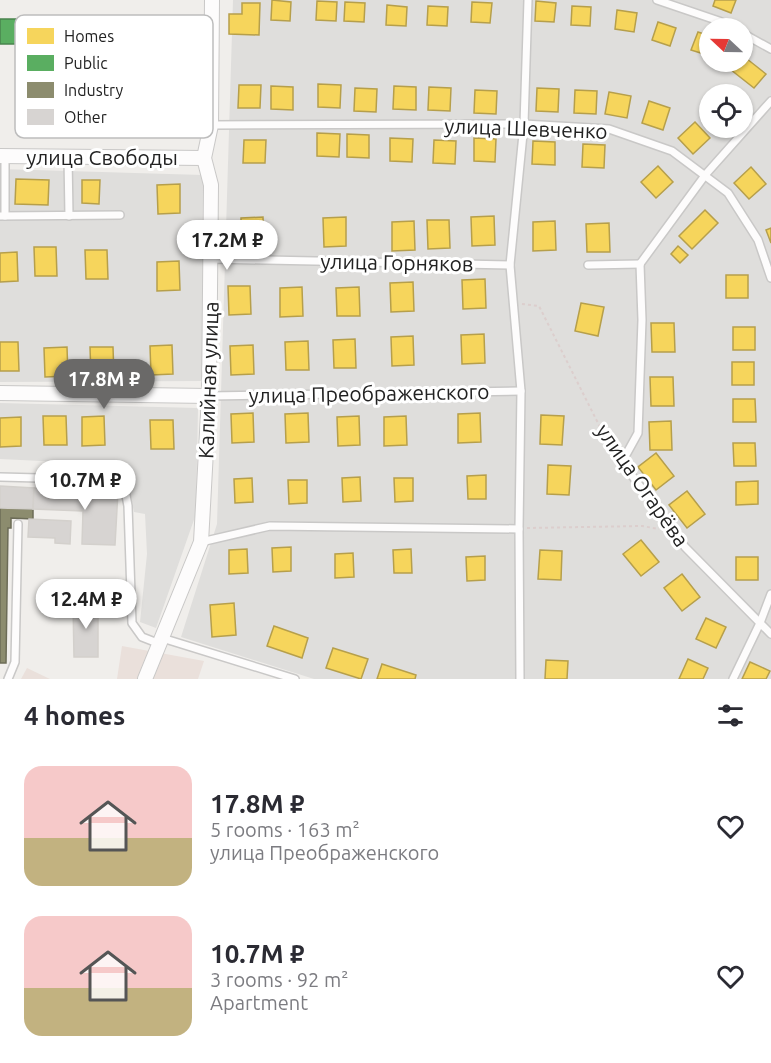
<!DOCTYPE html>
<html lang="en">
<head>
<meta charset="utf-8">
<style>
  :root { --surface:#fff; --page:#f7f7f7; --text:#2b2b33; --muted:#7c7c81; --accent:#6a6968 }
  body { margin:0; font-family:Ubuntu,sans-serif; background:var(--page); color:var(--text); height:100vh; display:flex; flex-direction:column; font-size:22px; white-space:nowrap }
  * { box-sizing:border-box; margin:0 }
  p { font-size:20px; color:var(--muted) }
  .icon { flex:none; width:33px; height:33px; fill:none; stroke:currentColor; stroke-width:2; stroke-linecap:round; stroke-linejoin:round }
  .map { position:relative; height:679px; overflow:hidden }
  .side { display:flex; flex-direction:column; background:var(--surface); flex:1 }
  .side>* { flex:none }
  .needle { width:39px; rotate:292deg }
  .tools { position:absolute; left:699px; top:18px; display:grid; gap:12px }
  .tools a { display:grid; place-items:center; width:54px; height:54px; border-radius:50%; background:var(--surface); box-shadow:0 2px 4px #0004; font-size:30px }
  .price { position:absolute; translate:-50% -51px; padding:0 14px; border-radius:21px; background:#fff; color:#222; font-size:20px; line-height:39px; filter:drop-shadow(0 2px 3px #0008) }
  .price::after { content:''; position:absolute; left:50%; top:36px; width:18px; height:14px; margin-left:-9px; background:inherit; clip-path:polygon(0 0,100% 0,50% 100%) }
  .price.active { background:var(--accent); color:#fff }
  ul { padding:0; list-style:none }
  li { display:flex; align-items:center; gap:18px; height:150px; padding:0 24px }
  li span { display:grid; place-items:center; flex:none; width:168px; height:120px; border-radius:18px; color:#555 }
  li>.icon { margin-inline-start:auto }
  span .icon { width:72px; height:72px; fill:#fffc; stroke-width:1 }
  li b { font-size:26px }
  h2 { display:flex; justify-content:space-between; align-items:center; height:72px; padding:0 24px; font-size:26px }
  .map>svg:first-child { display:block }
  .residential { fill:#dfdedc; fill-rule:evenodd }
  .military { fill:#eae0db }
  .homes { fill:#f6d55c; stroke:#b69f4b; stroke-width:1.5 }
  .public { fill:#5aae61; stroke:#49844e; stroke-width:1.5 }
  .industry { fill:#8c8c6e; stroke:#6c6c57; stroke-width:1.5 }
  .building { fill:#d7d4d2; stroke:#d3d0cc; stroke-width:1.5 }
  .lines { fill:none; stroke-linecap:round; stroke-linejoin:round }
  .service-casing { stroke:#c9c8c7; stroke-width:10 }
  .minor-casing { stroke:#c9c8c7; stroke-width:16 }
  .path { stroke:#dccecd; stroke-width:2; stroke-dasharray:3 3; stroke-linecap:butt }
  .service { stroke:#fdfcfc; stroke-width:7 }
  .minor { stroke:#fdfcfc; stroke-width:14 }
  .labels { text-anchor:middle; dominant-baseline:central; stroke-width:6; stroke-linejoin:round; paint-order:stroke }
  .street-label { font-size:21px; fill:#222; stroke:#fff }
  .key { fill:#fff; stroke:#bdbdbd; stroke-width:1.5 }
  .key-label { font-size:16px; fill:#222 }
</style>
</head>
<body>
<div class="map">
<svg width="771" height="679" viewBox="0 0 771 679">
  <rect width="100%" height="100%" fill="#f0eeeb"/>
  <!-- residential -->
  <g class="residential">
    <path d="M233 0H771V679H314L181 637 217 524ZM710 28H742V62H710ZM710 94H742V128H710Z"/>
    <path d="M0 169 203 175 202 381 0 382Z"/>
    <path d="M0 403 198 408 196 514 156 628 140 622 147 554 145 514 134 512 125 465 0 459Z"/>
  </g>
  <!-- military -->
  <g class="military">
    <path d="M122 646 204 661 198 679H117Z"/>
    <path d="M27 668 50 679H21Z"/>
  </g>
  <!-- homes -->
  <g class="homes">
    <path d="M272 0 291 2 290 21 271 20Z"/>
    <path d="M715 0H736L731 13 713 6Z"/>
    <path d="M317 1 337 2 336 21 316 20Z"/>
    <path d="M536 1 556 3 554 22 535 21Z"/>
    <path d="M345 2 365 3 364 22 344 21Z"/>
    <path d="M472 2 492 3 490 23 471 22Z"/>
    <path d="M242 3H260L259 35 229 34V14H242Z"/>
    <path d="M387 5 407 7 406 26 386 25Z"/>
    <path d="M428 6 448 7 447 26 427 25Z"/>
    <path d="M572 6 591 7 590 26 571 25Z"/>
    <path d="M617 10 637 13 634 32 615 29Z"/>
    <path d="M658 22 676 28 670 46 652 40Z"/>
    <path d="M698 32 710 36V56L691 50Z"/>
    <path d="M742 55 766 74 754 88 721 62H742Z"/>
    <path d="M318 84 341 85 340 108 318 107Z"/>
    <path d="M239 85H261L260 108H238Z"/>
    <path d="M271 86 293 87V110L271 109Z"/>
    <path d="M394 86 416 87V110L393 109Z"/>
    <path d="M429 87 451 88 450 111 428 110Z"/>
    <path d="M355 88 377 89 376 112 354 111Z"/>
    <path d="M537 88 559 89 558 112 536 111Z"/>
    <path d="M475 90 497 91 496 114 474 113Z"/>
    <path d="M575 90 597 91 596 114 574 113Z"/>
    <path d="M609 92 631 96 627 118 605 114Z"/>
    <path d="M649 101 670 108 663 130 642 123Z"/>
    <path d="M695 122 710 138 693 154 678 138Z"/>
    <path d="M317 133 340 134 339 157 317 156Z"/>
    <path d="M347 134 369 135V158L347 157Z"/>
    <path d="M390 138 413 139 412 162 390 161Z"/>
    <path d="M474 138 496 139 495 162 474 161Z"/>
    <path d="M244 140H266L265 163H243Z"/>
    <path d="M434 140 456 141 455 164 433 163Z"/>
    <path d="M533 141 555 142V165L532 164Z"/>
    <path d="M583 144 605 145 604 168 582 167Z"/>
    <path d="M658 166 673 182 656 198 641 182Z"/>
    <path d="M751 167 766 184 749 199 734 183Z"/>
    <path d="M16 179 49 180 48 205 15 204Z"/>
    <path d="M82 180H100L99 204 82 203Z"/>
    <path d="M180 184V213L158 214 157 185Z"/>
    <path d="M705 210 718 223 692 249 679 236Z"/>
    <path d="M494 216 495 245 472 246 471 217Z"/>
    <path d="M263 217 264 246H241V218Z"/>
    <path d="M346 217V246L324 247 323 218Z"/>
    <path d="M427 220H449L450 248 428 249Z"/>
    <path d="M414 221 415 250 392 251V222Z"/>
    <path d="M555 221 556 250 533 251V222Z"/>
    <path d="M609 223 610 252H587L586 224Z"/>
    <path d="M771 228V243L766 230Z"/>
    <path d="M678 246 688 255 680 263 671 254Z"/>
    <path d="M34 247H56L57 276H35Z"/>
    <path d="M85 250H107L108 279H86Z"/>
    <path d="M17 252 18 281 0 282V253Z"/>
    <path d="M179 261 180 290 157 291V262Z"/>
    <rect x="726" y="275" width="22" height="23"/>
    <path d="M485 279 486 308 463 309 462 280Z"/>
    <path d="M413 282 414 311 391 312 390 283Z"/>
    <path d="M228 286H250L251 314 229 315Z"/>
    <path d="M302 287 303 316 280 317V288Z"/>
    <path d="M359 287 360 316H337L336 288Z"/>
    <path d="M581 303 604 307 598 336 575 331Z"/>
    <path d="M651 323H674L675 352H652Z"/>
    <rect x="733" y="327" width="22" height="23"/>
    <path d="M484 334 485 363 462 364 461 335Z"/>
    <path d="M413 336 414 365 392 366 391 337Z"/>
    <path d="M355 339 356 368H334L333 340Z"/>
    <path d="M308 341 309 370H286L285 342Z"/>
    <path d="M0 342H18L19 371H0Z"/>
    <path d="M172 345 173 374 151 375 150 346Z"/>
    <path d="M253 345 254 374 231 375 230 346Z"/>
    <path d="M67 347 68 376 45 377 44 348Z"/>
    <path d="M90 347H113L114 376H91Z"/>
    <rect x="732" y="362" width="22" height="23"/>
    <path d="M650 377H673L674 406H651Z"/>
    <path d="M733 399H755L756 422H733Z"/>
    <path d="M253 413 254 442 232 443 231 414Z"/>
    <path d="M308 413 309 442 286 443 285 414Z"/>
    <path d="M480 413 481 442 458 443V414Z"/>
    <path d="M541 415 564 416 562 445 540 444Z"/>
    <path d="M43 416H66L67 445H44Z"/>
    <path d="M104 416 105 445 82 446V417Z"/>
    <path d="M359 416 360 445 338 446 337 417Z"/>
    <path d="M406 416 407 445 384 446V417Z"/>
    <path d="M21 417V446L0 447V418Z"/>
    <path d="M150 420H173L174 449H151Z"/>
    <path d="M671 421 672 450H650L649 422Z"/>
    <path d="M733 443H755L756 466H734Z"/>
    <path d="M656 453 674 476 656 490 638 467Z"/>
    <path d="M548 465 571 466 569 495 547 494Z"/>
    <path d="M486 475V499H468L467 476Z"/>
    <path d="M360 477 361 501 343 502 342 478Z"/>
    <path d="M252 478 253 502 235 503 234 479Z"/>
    <path d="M394 478H413V501L395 502Z"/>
    <path d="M288 480H307V503L289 504Z"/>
    <path d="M758 481V504L736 505V482Z"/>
    <path d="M687 491 705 514 687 528 669 505Z"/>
    <path d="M641 540 659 562 641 576 623 554Z"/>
    <path d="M291 547V571L273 572 272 548Z"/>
    <path d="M247 549 248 573 229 574V550Z"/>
    <path d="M411 549 412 573H394L393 550Z"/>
    <path d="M540 550 562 551 561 580 538 579Z"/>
    <path d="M353 553 354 577 335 578V554Z"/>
    <path d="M485 556V580L467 581 466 557Z"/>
    <rect x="736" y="557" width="22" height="23"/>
    <path d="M682 574 700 597 682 611 664 588Z"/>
    <path d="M234 603 236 635 212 637 210 605Z"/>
    <path d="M706 618 726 627 716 648 696 639Z"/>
    <path d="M274 626 308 638 302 658 267 646Z"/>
    <path d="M333 648 368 659 361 679 326 668Z"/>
    <path d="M688 659 708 668 703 679H679Z"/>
    <path d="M546 660 568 661 567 679H545Z"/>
    <path d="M750 662 770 671 766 679H742Z"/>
    <path d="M382 664 416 675 415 679H377Z"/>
  </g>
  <!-- public -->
  <rect class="public" x="0" y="19" width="47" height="25"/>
  <!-- industry -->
  <path class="industry" d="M0 508 33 509V519L11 518V528H8L6 663H0Z"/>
  <!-- building -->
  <g class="building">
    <path d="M0 486 34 488 33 509 0 508Z"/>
    <path d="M34 488 118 491 115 545 82 544 83 511 33 509Z"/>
    <path d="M29 519 71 521 70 544 55 543V538L28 537Z"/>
    <path d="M73 604H98V657H74Z"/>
  </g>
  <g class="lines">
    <defs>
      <g id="service">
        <path d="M657 0 719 21 734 28"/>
        <path d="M742 33 771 49"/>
        <path d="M211 125 524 124 609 129 672 151 728 193 758 240 771 278"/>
        <path d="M5 156V216"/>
        <path d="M68 157 69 216"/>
        <path d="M0 216 120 215"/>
        <path d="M212 259 510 265"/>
        <path d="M640 264 642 320 638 433 622 462 685 547 771 634"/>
        <path d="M640 264 706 174 771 101"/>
        <path d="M588 265 640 264"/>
        <path d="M209 396 521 391"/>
        <path d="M0 477 117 480 125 490 128 506 132 623 142 637 160 644"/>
        <path d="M201 542 270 526 519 529"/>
        <path d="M162 638 295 679"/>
        <path d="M8 679 15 662 18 524"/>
        <path d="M520 679 519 529 521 391 510 265 524 124 528 0"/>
        <path d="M733 679 760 623 771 594"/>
      </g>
      <g id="minor">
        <path d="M0 156 204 158"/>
        <path d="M0 393 209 396"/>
        <path d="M145 679 201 542 209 396 211 185 204 158 211 125 212 0"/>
      </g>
    </defs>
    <!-- service casing -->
    <use href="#service" class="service-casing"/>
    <!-- minor casing -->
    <use href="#minor" class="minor-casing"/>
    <!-- path -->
    <g class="path">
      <path d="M522 304 539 306 602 431 616 453"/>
      <path d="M527 528 642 526 659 529"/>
    </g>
    <!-- service -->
    <use href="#service" class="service"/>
    <!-- minor -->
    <use href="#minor" class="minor"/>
  </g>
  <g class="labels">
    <!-- street labels -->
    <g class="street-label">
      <text transform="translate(526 128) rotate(2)">улица Шевченко</text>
      <text x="102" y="157">улица Свободы</text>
      <text transform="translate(397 262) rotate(1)">улица Горняков</text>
      <text transform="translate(208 380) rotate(-88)">Калийная улица</text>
      <text transform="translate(369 393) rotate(-1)">улица Преображенского</text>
      <text transform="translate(643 485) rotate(55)">улица Огарёва</text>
    </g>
  </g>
  <!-- legend -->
  <rect x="15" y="15" width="198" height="123" rx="9" class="key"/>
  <rect x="27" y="28" width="27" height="16" fill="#f6d55c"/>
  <rect x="27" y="55" width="27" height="16" fill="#5aae61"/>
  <rect x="27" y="82" width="27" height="16" fill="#8c8c6e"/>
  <rect x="27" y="109" width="27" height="16" fill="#d7d4d2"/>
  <g class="key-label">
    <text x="64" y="42">Homes</text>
    <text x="64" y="69">Public</text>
    <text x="64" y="96">Industry</text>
    <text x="64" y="123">Other</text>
  </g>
</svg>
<div class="tools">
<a><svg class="needle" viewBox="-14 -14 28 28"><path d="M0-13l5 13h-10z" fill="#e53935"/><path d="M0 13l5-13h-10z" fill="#7c7c81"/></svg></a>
<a><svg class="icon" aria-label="locate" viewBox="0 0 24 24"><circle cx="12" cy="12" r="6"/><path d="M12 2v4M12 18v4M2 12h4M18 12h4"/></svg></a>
</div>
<b class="price" style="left:227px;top:271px">17.2M ₽</b>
<b class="price active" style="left:104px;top:410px">17.8M ₽</b>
<b class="price" style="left:85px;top:511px">10.7M ₽</b>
<b class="price" style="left:86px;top:630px">12.4M ₽</b>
</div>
<section class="side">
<h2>4 homes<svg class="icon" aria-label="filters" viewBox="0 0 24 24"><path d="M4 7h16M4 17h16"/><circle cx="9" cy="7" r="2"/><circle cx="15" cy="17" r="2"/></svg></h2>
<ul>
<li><span style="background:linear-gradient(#f6c9c9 60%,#c2b280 0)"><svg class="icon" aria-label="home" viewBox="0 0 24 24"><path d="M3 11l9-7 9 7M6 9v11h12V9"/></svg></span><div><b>17.8M ₽</b><p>5 rooms · 163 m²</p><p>улица Преображенского</p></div><svg class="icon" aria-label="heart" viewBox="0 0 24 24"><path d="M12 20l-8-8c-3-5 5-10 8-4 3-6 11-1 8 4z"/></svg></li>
<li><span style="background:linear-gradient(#f6c9c9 60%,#c2b280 0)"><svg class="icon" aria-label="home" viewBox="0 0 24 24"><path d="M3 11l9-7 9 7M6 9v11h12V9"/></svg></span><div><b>10.7M ₽</b><p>3 rooms · 92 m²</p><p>Apartment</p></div><svg class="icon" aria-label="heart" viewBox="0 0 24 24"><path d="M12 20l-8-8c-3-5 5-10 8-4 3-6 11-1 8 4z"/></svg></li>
</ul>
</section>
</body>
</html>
